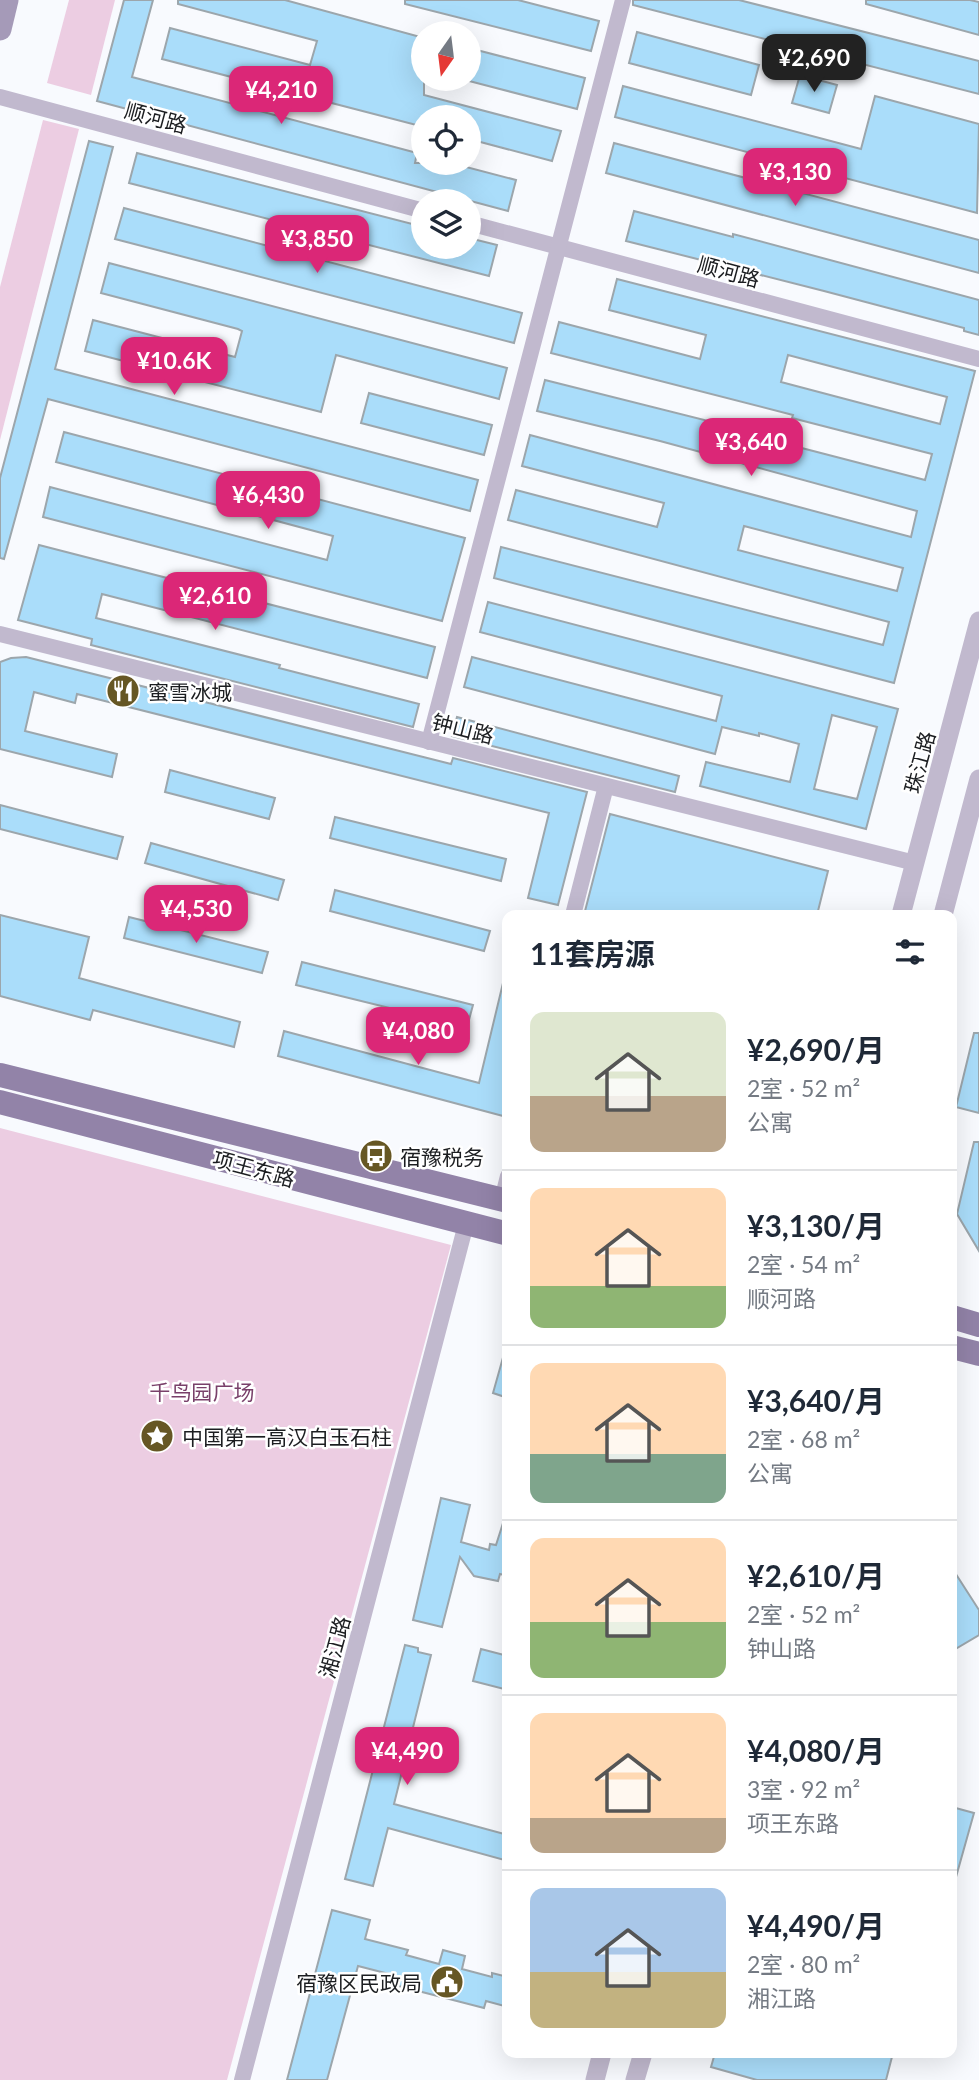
<!DOCTYPE html>
<html lang="zh">
<head>
<meta charset="utf-8">
<style>
  :root { --surface:#fff; --page:#f2f2f3; --text:#1f2937; --muted:#747a83; --line:#e0e1e3; --accent:#db2777 }
  body { margin:0; font-family:Lato,"Noto Sans SC",sans-serif; background:var(--page); color:var(--text); height:100vh; display:flex; flex-direction:column; font-size:26px; white-space:nowrap }
  * { box-sizing:border-box; margin:0 }
  p { font-size:23px; color:var(--muted) }
  .icon { flex:none; width:38px; height:38px; fill:none; stroke:currentColor; stroke-width:2; stroke-linecap:round; stroke-linejoin:round }
  .map { position:relative; flex:1; overflow:hidden }
  .drawer { position:absolute; left:502px; top:910px; width:455px; height:1148px; display:flex; flex-direction:column; background:var(--surface); border-radius:14px; box-shadow:0 7px 28px #0002 }
  .drawer>* { flex:none }
  .needle { width:46px; rotate:194deg }
  .fabs { position:absolute; left:411px; top:21px; display:grid; gap:14px }
  .fabs a { display:grid; place-items:center; width:70px; height:70px; border-radius:50%; background:var(--surface); box-shadow:0 7px 28px #0002; font-size:35px }
  .price { position:absolute; translate:-50% -60px; padding:0 16px; border-radius:14px; background:var(--accent); color:#fff; font-size:23px; line-height:46px; filter:drop-shadow(0 2px 4px #0008) }
  .price::after { content:''; position:absolute; left:50%; top:42px; width:21px; height:16px; margin-left:-10px; background:inherit; clip-path:polygon(0 0,100% 0,50% 100%) }
  .price.active { background:#222; color:#fff }
  ul { padding:0; list-style:none }
  li { display:flex; align-items:center; gap:21px; height:175px; padding:0 28px }
  li+li { border-top:2px solid var(--line) }
  li span { display:grid; place-items:center; flex:none; width:196px; height:140px; border-radius:14px; color:#555 }
  li>.icon { margin-inline-start:auto }
  span .icon { width:84px; height:84px; fill:#fffc; stroke-width:1 }
  li b { font-size:30px }
  h2 { display:flex; justify-content:space-between; align-items:center; height:84px; padding:0 28px; font-size:30px }
  .map>svg:first-child { display:block }
  .green { fill:#eccde2 }
  .building { fill:#aaddfa; stroke:#9ca6ac; stroke-width:2; fill-rule:evenodd }
  .lines { fill:none; stroke-linecap:round; stroke-linejoin:round }
  .minor { stroke:#c1b9ce; stroke-width:16 }
  .tertiary { stroke:#c1b9ce; stroke-width:19 }
  .secondary { stroke:#a59ab8; stroke-width:23 }
  .primary { stroke:#9283a8; stroke-width:24 }
  .labels { text-anchor:middle; dominant-baseline:central; stroke-width:5; stroke-linejoin:round; paint-order:stroke }
  .street-label { font-size:21px; fill:#1c1e21; stroke:#fff }
  .poi-label { font-size:21px; fill:#1c1e21; stroke:#fff; text-anchor:start }
  .park-label { font-size:21px; fill:#79406a; stroke:#fff }
</style>
</head>
<body>
<div class="map">
<svg width="979" height="2080" viewBox="0 0 979 2080">
  <rect width="100%" height="100%" fill="#f8fafe"/>
  <!-- green -->
  <g class="green">
    <path d="M69 0H115L91 95 47 83Z"/>
    <path d="M43 120 79 129 0 440V287Z"/>
    <path d="M0 1128 451 1245 227 2080H0Z"/>
  </g>
  <!-- building -->
  <g class="building">
    <path d="M124 0H153L132 77 417 153 415 163H451L516 180 508 211 97 101Z"/>
    <path d="M178 0H285L424 38V95L561 131 552 161 469 139V117H424V127L162 59 170 28 310 65 317 41 178 4Z"/>
    <path d="M405 0H518L599 21 591 51 405 4Z"/>
    <path d="M633 0H739L979 61V94L633 5Z"/>
    <path d="M866 0H970L979 2V35L866 4Z"/>
    <path d="M637 32 759 65 751 95 629 63Z"/>
    <path d="M469 48 585 78 577 109 469 81Z"/>
    <path d="M800 75 837 85 829 113 792 103Z"/>
    <path d="M623 86 861 149 875 96 979 124 977 213 615 117Z"/>
    <path d="M89 141 113 147 55 369 478 480 470 511 48 399 4 559 0 558V478Z"/>
    <path d="M614 143 979 240V273L606 173Z"/>
    <path d="M137 153 424 227V247H469V238L497 245 489 276 129 183Z"/>
    <path d="M124 208 522 313 514 343 115 239Z"/>
    <path d="M634 211 733 237V234L979 300V335L964 331V328L824 291 626 241Z"/>
    <path d="M109 263 507 368 499 399 336 355 321 412 85 351 93 320 235 357 242 331 238 329 101 293Z"/>
    <path d="M617 279 975 371 894 683 494 578 501 547 883 645 889 622 508 520 516 490 657 527 664 503 522 466 530 435 911 537 917 511 660 441 537 411 545 380 768 436 767 439 925 480 932 454 792 418 793 415 551 353 559 322 700 359 706 335 609 310ZM788 355 947 397 940 424 781 382ZM744 526 903 568 897 591 738 550Z"/>
    <path d="M369 393 492 425 484 455 361 423Z"/>
    <path d="M64 432 465 538 442 621 43 517 50 487 327 560 333 536 56 462Z"/>
    <path d="M39 545 435 647 427 678 102 594 96 618 280 665 279 668 419 704 413 727 91 645 92 639 18 620Z"/>
    <path d="M488 602 898 709 866 829 700 786 706 762 790 782 799 744 759 733V736L722 727 715 754 464 687 472 657 716 721 722 696 480 632ZM832 715 877 727 857 799 814 789Z"/>
    <path d="M26 657 451 764 453 758 587 792 558 905 528 898 549 813 77 694 75 703 34 692 25 731 117 754 112 777 0 749V662L11 658Z"/>
    <path d="M457 717 679 776 675 792 452 736Z"/>
    <path d="M170 770 275 798 269 819 165 792Z"/>
    <path d="M0 805 123 837 117 859 0 829Z"/>
    <path d="M610 814 828 871 817 915H584Z"/>
    <path d="M335 817 506 859 501 881 330 838Z"/>
    <path d="M151 843 284 880 278 900 145 863Z"/>
    <path d="M335 890 490 931 484 951 330 911Z"/>
    <path d="M0 915 89 937 79 978 240 1022 234 1047 93 1010 90 1020 0 996Z"/>
    <path d="M129 917 268 952 262 973 124 938Z"/>
    <path d="M302 962 473 1005 467 1027 296 985Z"/>
    <path d="M503 983H508V1099L503 1116 278 1056 284 1031 479 1083Z"/>
    <path d="M974 1033H979V1113L956 1107Z"/>
    <path d="M974 1142H979V1251L957 1214Z"/>
    <path d="M504 1354H508V1398L493 1393Z"/>
    <path d="M441 1498 470 1505 461 1542 489 1550 490 1544 496 1545 504 1520H508V1576L500 1574 498 1581 474 1576 460 1557 442 1627 413 1620Z"/>
    <path d="M952 1568 979 1610V1635L952 1651Z"/>
    <path d="M405 1645 418 1648V1652L431 1655 394 1804 508 1835V1861L388 1828 373 1886 345 1879Z"/>
    <path d="M481 1649 508 1656V1690L473 1681Z"/>
    <path d="M952 1807 974 1813 956 1877 952 1876Z"/>
    <path d="M332 1910 370 1920 365 1939 408 1950 406 1955 439 1964 443 1950 465 1956 462 1969 492 1977V1973L508 1977V2007L486 2001 484 2008 391 1984 393 1975 358 1966 327 2080H287Z"/>
    <path d="M715 2053H893L886 2080H757L711 2067Z"/>
  </g>
  <g class="lines">
    <!-- minor -->
    <g class="minor">
      <path d="M0 97 424 211"/>
      <path d="M469 223 979 359"/>
      <path d="M0 634 915 863"/>
      <path d="M429 742 623 0"/>
      <path d="M573 915 606 786"/>
      <path d="M502 1200 508 1176"/>
      <path d="M242 2080 466 1224"/>
    </g>
    <!-- tertiary -->
    <g class="tertiary">
      <path d="M901 915 979 621"/>
      <path d="M943 915 979 779"/>
      <path d="M595 2080 602 2053"/>
      <path d="M635 2080 643 2053"/>
    </g>
    <!-- secondary -->
    <path class="secondary" d="M0 29 7 0"/>
    <!-- primary -->
    <g class="primary">
      <path d="M0 1075 508 1201"/>
      <path d="M0 1102 508 1234"/>
      <path d="M952 1317 979 1325"/>
      <path d="M952 1347 979 1354"/>
    </g>
  </g>
  <!-- icons -->
  <defs>
    <symbol id="restaurant-disc" viewBox="-11 -11 22 22"><circle r="9.5" fill="#665724" stroke="#fff"/><path d="M-5-6h1v4h1v-4h1v4h1v-4h1v5L-1.5 .5V6h-2V.5L-5-1ZM5-6V6H3V1.5H1.5Q1.5-4 5-6Z" fill="#fff"/></symbol>
    <symbol id="bus-disc" viewBox="-11 -11 22 22"><circle r="9.5" fill="#665724" stroke="#fff"/><path d="M-5-6H5V4H4V6H2V4H-2V6H-4V4H-5ZM-3.5-4V0h7V-4ZM-3.5 1.2v1.5H-2V1.2ZM2 1.2v1.5H3.5V1.2Z" fill="#fff"/></symbol>
    <symbol id="sight-disc" viewBox="-11 -11 22 22"><circle r="9.5" fill="#665724" stroke="#fff"/><path d="M0-6L1.8-2.2L6-1.7L2.9 1.2L3.7 5.4L0 3.3L-3.7 5.4L-2.9 1.2L-6-1.7L-1.8-2.2Z" fill="#fff"/></symbol>
    <symbol id="civic-disc" viewBox="-11 -11 22 22"><circle r="9.5" fill="#665724" stroke="#fff"/><path d="M-.6-6.5H3V-4.5H.6V-3L4-1V1h2V6H-6V1h2V-1L-.6-3ZM-1.2 2.5V6h2.4V2.5Z" fill="#fff"/></symbol>
  </defs>
  <g fill-rule="evenodd">
    <use href="#restaurant-disc" x="104" y="672" width="38" height="38"/>
    <use href="#bus-disc" x="357" y="1137" width="38" height="38"/>
    <use href="#sight-disc" x="138" y="1417" width="38" height="38"/>
    <use href="#civic-disc" x="428" y="1963" width="38" height="38"/>
  </g>
  <g class="labels">
    <!-- street labels -->
    <g class="street-label">
      <text transform="translate(156 117) rotate(15)">顺河路</text>
      <text transform="translate(729 271) rotate(15)">顺河路</text>
      <text transform="translate(463 728) rotate(14)">钟山路</text>
      <text transform="translate(919 762) rotate(-75)">珠江路</text>
      <text transform="translate(254 1168) rotate(15)">项王东路</text>
      <text transform="translate(334 1647) rotate(-75)">湘江路</text>
    </g>
    <!-- poi labels -->
    <g class="poi-label">
      <text x="148" y="691">蜜雪冰城</text>
      <text x="400" y="1156">宿豫税务</text>
      <text x="182" y="1436">中国第一高汉白玉石柱</text>
      <text x="422" y="1982" text-anchor="end">宿豫区民政局</text>
    </g>
    <!-- park labels -->
    <g class="park-label">
      <text x="202" y="1391">千鸟园广场</text>
    </g>
  </g>
</svg>
<div class="fabs">
<a><svg class="needle" viewBox="-14 -14 28 28"><path d="M0-13l5 13h-10z" fill="#e53935"/><path d="M0 13l5-13h-10z" fill="#747a83"/></svg></a>
<a><svg class="icon" aria-label="locate" viewBox="0 0 24 24"><circle cx="12" cy="12" r="6"/><path d="M12 2v4M12 18v4M2 12h4M18 12h4"/></svg></a>
<a><svg class="icon" aria-label="layers" viewBox="0 0 24 24"><path d="M12 4l9 5-9 5-9-5zM3 14l9 5 9-5"/></svg></a>
</div>
<b class="price active" style="left:814px;top:94px">¥2,690</b>
<b class="price" style="left:281px;top:126px">¥4,210</b>
<b class="price" style="left:795px;top:208px">¥3,130</b>
<b class="price" style="left:317px;top:275px">¥3,850</b>
<b class="price" style="left:174px;top:397px">¥10.6K</b>
<b class="price" style="left:751px;top:478px">¥3,640</b>
<b class="price" style="left:268px;top:531px">¥6,430</b>
<b class="price" style="left:215px;top:632px">¥2,610</b>
<b class="price" style="left:196px;top:945px">¥4,530</b>
<b class="price" style="left:418px;top:1067px">¥4,080</b>
<b class="price" style="left:407px;top:1787px">¥4,490</b>
<section class="drawer">
<h2>11套房源<svg class="icon" aria-label="filters" viewBox="0 0 24 24"><path d="M4 7h16M4 17h16"/><circle cx="9" cy="7" r="2"/><circle cx="15" cy="17" r="2"/></svg></h2>
<ul>
<li><span style="background:linear-gradient(#dfe7d0 60%,#b9a48a 0)"><svg class="icon" aria-label="home" viewBox="0 0 24 24"><path d="M3 11l9-7 9 7M6 9v11h12V9"/></svg></span><div><b>¥2,690/月</b><p>2室 · 52 m²</p><p>公寓</p></div></li>
<li><span style="background:linear-gradient(#ffd9b3 70%,#8fb573 0)"><svg class="icon" aria-label="home" viewBox="0 0 24 24"><path d="M3 11l9-7 9 7M6 9v11h12V9"/></svg></span><div><b>¥3,130/月</b><p>2室 · 54 m²</p><p>顺河路</p></div></li>
<li><span style="background:linear-gradient(#ffd9b3 65%,#7fa58c 0)"><svg class="icon" aria-label="home" viewBox="0 0 24 24"><path d="M3 11l9-7 9 7M6 9v11h12V9"/></svg></span><div><b>¥3,640/月</b><p>2室 · 68 m²</p><p>公寓</p></div></li>
<li><span style="background:linear-gradient(#ffd9b3 60%,#8fb573 0)"><svg class="icon" aria-label="home" viewBox="0 0 24 24"><path d="M3 11l9-7 9 7M6 9v11h12V9"/></svg></span><div><b>¥2,610/月</b><p>2室 · 52 m²</p><p>钟山路</p></div></li>
<li><span style="background:linear-gradient(#ffd9b3 75%,#b9a48a 0)"><svg class="icon" aria-label="home" viewBox="0 0 24 24"><path d="M3 11l9-7 9 7M6 9v11h12V9"/></svg></span><div><b>¥4,080/月</b><p>3室 · 92 m²</p><p>项王东路</p></div></li>
<li><span style="background:linear-gradient(#a9c7e8 60%,#c2b280 0)"><svg class="icon" aria-label="home" viewBox="0 0 24 24"><path d="M3 11l9-7 9 7M6 9v11h12V9"/></svg></span><div><b>¥4,490/月</b><p>2室 · 80 m²</p><p>湘江路</p></div></li>
</ul>
</section>
</div>
</body>
</html>
